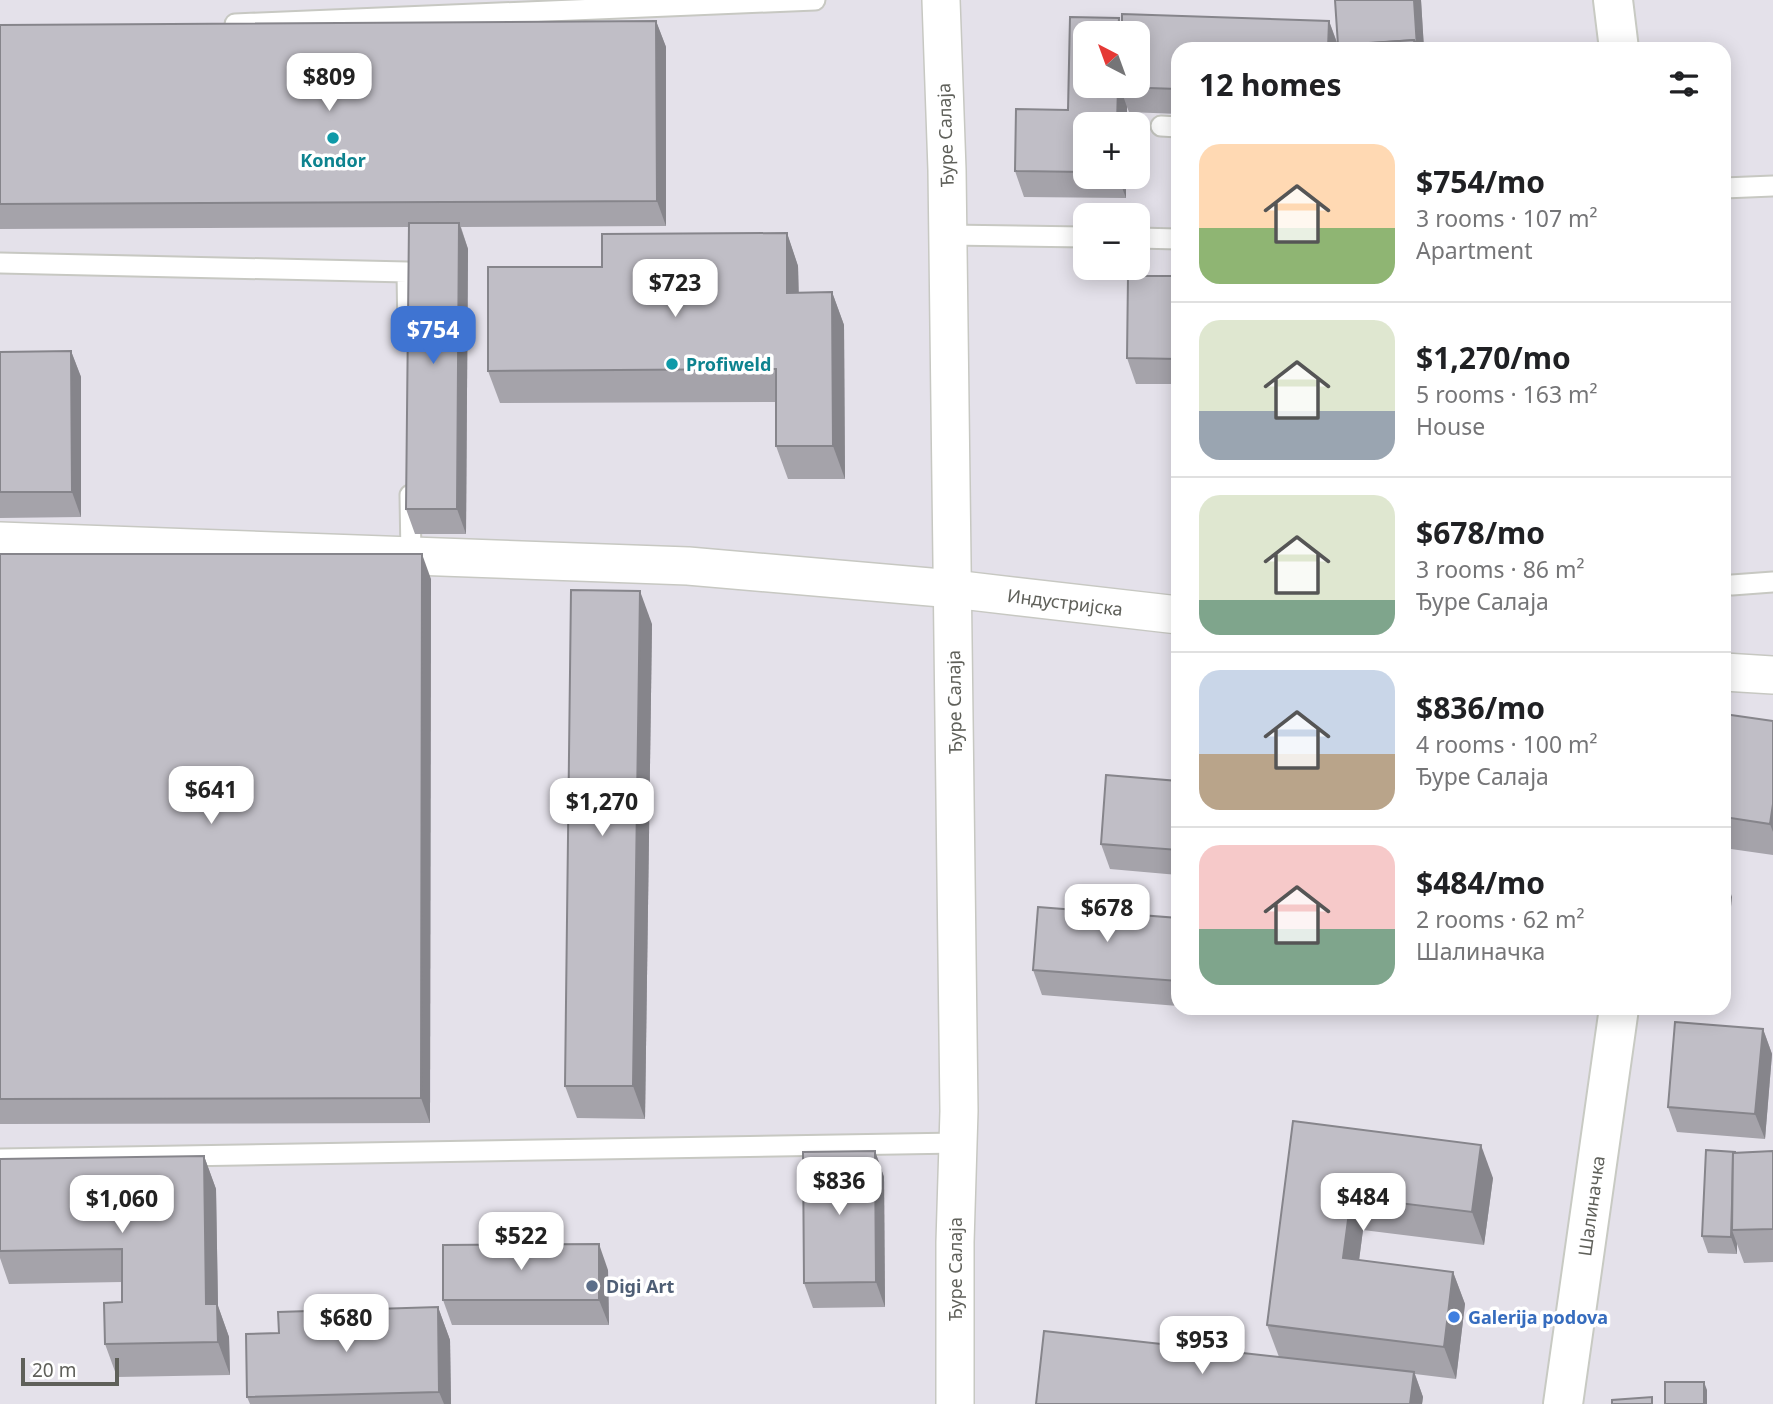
<!DOCTYPE html>
<html lang="en">
<head>
<meta charset="utf-8">
<style>
  :root { --surface:#fff; --page:#f2f2f2; --text:#202124; --muted:#757577; --line:#e0e0e0; --accent:#3f74d2 }
  body { margin:0; font-family:"Noto Sans",sans-serif; background:var(--page); color:var(--text); height:100vh; display:flex; flex-direction:column; font-size:26px; white-space:nowrap }
  * { box-sizing:border-box; margin:0 }
  p { font-size:23px; color:var(--muted) }
  .icon { flex:none; width:38px; height:38px; fill:none; stroke:currentColor; stroke-width:2; stroke-linecap:round; stroke-linejoin:round }
  .map { position:relative; flex:1; overflow:hidden }
  .drawer { position:absolute; left:1171px; top:42px; width:560px; height:973px; display:flex; flex-direction:column; background:var(--surface); border-radius:21px; box-shadow:0 4px 18px #0003 }
  .drawer>* { flex:none }
  .needle { width:46px; rotate:319deg }
  .controls { position:absolute; left:1073px; top:21px; display:grid; gap:14px }
  .controls a { display:grid; place-items:center; width:77px; height:77px; border-radius:14px; background:var(--surface); box-shadow:0 4px 18px #0003; font-size:35px }
  .scale { position:absolute; left:21px; bottom:18px; width:98px; box-sizing:border-box; padding-left:7px; border:4px solid #5f605a; border-top:0; font-size:19px; line-height:24px; white-space:nowrap; color:#5f605a; -webkit-text-stroke:5px #fff; paint-order:stroke }
  .price { position:absolute; translate:-50% -60px; padding:0 16px; border-radius:14px; background:#fff; color:#222; font-size:23px; line-height:46px; filter:drop-shadow(0 2px 4px #0008) }
  .price::after { content:''; position:absolute; left:50%; top:42px; width:21px; height:16px; margin-left:-10px; background:inherit; clip-path:polygon(0 0,100% 0,50% 100%) }
  .price.on { background:var(--accent); color:#fff }
  ul { padding:0; list-style:none }
  li { display:flex; align-items:center; gap:21px; height:175px; padding:0 28px }
  li+li { border-top:2px solid var(--line) }
  li span { display:grid; place-items:center; flex:none; width:196px; height:140px; border-radius:21px; color:#555 }
  li>.icon { margin-inline-start:auto }
  span .icon { width:84px; height:84px; fill:#fffc; stroke-width:1 }
  li b { font-size:30px }
  h2 { display:flex; justify-content:space-between; align-items:center; height:84px; padding:0 28px; font-size:30px }
  .map>svg:first-child { display:block }
  .lines { fill:none; stroke-linecap:round; stroke-linejoin:round }
  .service-casing { stroke:#c7c8c2; stroke-width:23 }
  .minor-casing { stroke:#c7c8c2; stroke-width:40 }
  .secondary-casing { stroke:#c8cac3; stroke-width:42 }
  .service { stroke:#fff; stroke-width:19 }
  .minor { stroke:#fff; stroke-width:37 }
  .secondary { stroke:#fff; stroke-width:38 }
  .wall { fill:#a5a3aa }
  .shaded-wall { fill:#86858b }
  .building { fill:#c0bec6; stroke:#86858b; stroke-width:2 }
  .culture-dot { fill:#0f9aa8; stroke:#fff; stroke-width:2.5 }
  .service-dot { fill:#5c6f8a; stroke:#fff; stroke-width:2.5 }
  .shop-dot { fill:#3f7fe0; stroke:#fff; stroke-width:2.5 }
  .labels { text-anchor:middle; dominant-baseline:central; stroke-width:7; stroke-linejoin:round; paint-order:stroke }
  .street-label { font-size:18px; fill:#5f605a; stroke:#fff }
  .culture-label { font-size:18px; font-weight:bold; fill:#0d838f; stroke:#fff }
  .service-label { font-size:18px; font-weight:bold; fill:#4e5e75; stroke:#fff; text-anchor:start }
  .shop-label { font-size:18px; font-weight:bold; fill:#366cbe; stroke:#fff; text-anchor:start }
</style>
</head>
<body>
<div class="map">
<svg width="1773" height="1404" viewBox="0 0 1773 1404">
  <rect width="100%" height="100%" fill="#e4e1ea"/>
  <g class="lines">
    <defs>
      <g id="service">
        <path d="M235 24 815 0"/>
        <path d="M1161 126 1178 127"/>
        <path d="M1724 188 1773 186"/>
        <path d="M948 235 1085 237"/>
        <path d="M1138 238 1178 239"/>
        <path d="M0 263 407 272 408 336"/>
        <path d="M410 495 411 556"/>
        <path d="M1732 585 1773 582"/>
        <path d="M0 1159 958 1143"/>
      </g>
      <g id="minor">
        <path d="M941 0 947 170 959 1111 955 1242V1404"/>
        <path d="M0 541 688 566 953 589 1178 615"/>
        <path d="M1724 672 1773 675"/>
      </g>
      <g id="secondary">
        <path d="M1613 0 1619 49"/>
        <path d="M1563 1404 1619 1008"/>
      </g>
    </defs>
    <!-- service casing -->
    <use href="#service" class="service-casing"/>
    <!-- minor casing -->
    <use href="#minor" class="minor-casing"/>
    <!-- secondary casing -->
    <use href="#secondary" class="secondary-casing"/>
    <!-- service -->
    <use href="#service" class="service"/>
    <!-- minor -->
    <use href="#minor" class="minor"/>
    <!-- secondary -->
    <use href="#secondary" class="secondary"/>
  </g>
  <!-- wall -->
  <g class="wall">
    <path d="M1335 0H1421L1424 49H1178V114L1129 112 1127 107V124H1085V177H1126V198L1024 197 1015 171 1068 110 1122 26 1329 21 1338 45Z"/>
    <path d="M656 21 666 47V226L461 227 468 249 466 534H415L406 509 409 227 0 229V25Z"/>
    <path d="M787 233 798 266 799 293 832 292 844 325 845 479H788L776 446V402L500 403 488 371 602 267Z"/>
    <path d="M1178 276V384H1136L1127 358Z"/>
    <path d="M71 351 81 377V517L0 518V352Z"/>
    <path d="M0 554 431 579 430 1123 0 1124Z"/>
    <path d="M652 624 645 1119 577 1118 565 1086Z"/>
    <path d="M1724 714 1773 721V855L1724 848Z"/>
    <path d="M1178 781V875L1110 869 1101 844Z"/>
    <path d="M1178 918V1006L1042 995 1033 970Z"/>
    <path d="M1204 1008H1269L1268 1013Z"/>
    <path d="M1763 1029 1772 1054 1765 1139 1677 1132 1668 1107Z"/>
    <path d="M1293 1121 1493 1178 1484 1245 1363 1230 1359 1260 1453 1272 1465 1304 1456 1379 1415 1374 1423 1397 1422 1404H1036L1279 1357 1267 1325Z"/>
    <path d="M875 1151 884 1177 885 1307 813 1308 804 1283Z"/>
    <path d="M1773 1151V1262L1744 1263 1737 1244V1254L1708 1253 1702 1236 1735 1153Z"/>
    <path d="M204 1156 216 1189 218 1306 229 1337 230 1375 117 1377 105 1344 122 1302V1282L9 1284 0 1258V1159Z"/>
    <path d="M608 1270 609 1325H452L443 1300Z"/>
    <path d="M438 1307 450 1340 451 1404H250L247 1397 279 1333Z"/>
  </g>
  <!-- shaded-wall -->
  <g class="shaded-wall">
    <path d="M1414 0H1421L1424 49H1417V47Z"/>
    <path d="M1119 18 1124 33H1118Z"/>
    <path d="M656 21 666 47V226L657 201Z"/>
    <path d="M1329 21 1338 46V49H1328Z"/>
    <path d="M1118 86H1127L1120 87 1127 107V124H1117Z"/>
    <path d="M1118 177H1126V198Z"/>
    <path d="M459 223 468 249 466 534 457 509Z"/>
    <path d="M787 233 798 266 799 326 787 293Z"/>
    <path d="M832 292 844 325 845 479 833 446Z"/>
    <path d="M71 351 81 377V517L72 492Z"/>
    <path d="M422 554 431 579 430 1123 421 1098Z"/>
    <path d="M640 591 652 624 645 1119 633 1086Z"/>
    <path d="M1773 804V832L1770 824Z"/>
    <path d="M1726 880 1732 897 1724 976V899Z"/>
    <path d="M1763 1029 1772 1054 1765 1139 1755 1114Z"/>
    <path d="M1481 1145 1493 1178 1484 1245 1472 1212Z"/>
    <path d="M875 1151 884 1177 885 1307 876 1282Z"/>
    <path d="M1735 1152 1732 1230 1737 1244V1254L1731 1237Z"/>
    <path d="M204 1156 216 1189 218 1306 229 1337 230 1375 218 1342 206 1304Z"/>
    <path d="M1351 1197 1363 1230 1355 1291 1343 1258Z"/>
    <path d="M599 1244 608 1270 609 1325 599 1300Z"/>
    <path d="M1453 1272 1465 1304 1456 1379 1444 1347Z"/>
    <path d="M438 1307 450 1340 451 1404H444L439 1392Z"/>
    <path d="M1414 1372 1423 1397 1422 1404H1410Z"/>
    <path d="M1704 1382 1707 1390V1404H1704Z"/>
  </g>
  <!-- building -->
  <g class="building">
    <path d="M1335 0H1414L1417 47 1414 40 1338 45Z"/>
    <path d="M1122 14 1329 21 1328 49H1178V89L1120 87V86H1138V33H1122Z"/>
    <path d="M1070 17 1119 18 1118 33H1085V86H1118L1117 124H1085V172L1015 171 1016 109 1068 110Z"/>
    <path d="M656 21 657 201 0 204V25Z"/>
    <path d="M1414 40 1415 49H1330V46Z"/>
    <path d="M409 223H459L457 509H406Z"/>
    <path d="M787 233V293L832 292 833 446H776V369L488 371V267H602V234Z"/>
    <path d="M1128 276H1178V359L1127 358Z"/>
    <path d="M71 351 72 492H0V352Z"/>
    <path d="M0 554H422L421 1098 0 1099Z"/>
    <path d="M571 590 640 591 633 1086H565Z"/>
    <path d="M1178 693V769H1174Z"/>
    <path d="M1724 714 1773 721V804L1770 824 1724 817Z"/>
    <path d="M1106 775 1178 781V850L1101 844Z"/>
    <path d="M1724 879 1726 880 1724 899Z"/>
    <path d="M1038 907 1178 918V981L1033 970Z"/>
    <path d="M1675 1022 1763 1029 1755 1114 1668 1107Z"/>
    <path d="M1293 1121 1481 1145 1472 1212 1351 1197 1343 1258 1453 1272 1444 1347 1267 1325Z"/>
    <path d="M1706 1150 1735 1152V1153H1733L1732 1204 1731 1237 1702 1236Z"/>
    <path d="M875 1151 876 1282 804 1283 803 1152Z"/>
    <path d="M1773 1151V1229L1732 1230 1733 1153Z"/>
    <path d="M204 1156 206 1304H217L218 1342 105 1344 104 1303 122 1302V1249L0 1251V1159Z"/>
    <path d="M599 1244V1300H443V1245Z"/>
    <path d="M438 1307 439 1392 247 1397 246 1334 279 1333 278 1312Z"/>
    <path d="M1044 1331 1414 1372 1410 1404H1036Z"/>
    <rect x="1665" y="1382" width="39" height="22"/>
    <path d="M1652 1397V1404H1612V1400Z"/>
  </g>
  <!-- markers -->
  <g class="culture-dot">
    <circle cx="333" cy="138" r="7"/>
    <circle cx="672" cy="364" r="7"/>
  </g>
  <circle class="service-dot" cx="592" cy="1286" r="7"/>
  <circle class="shop-dot" cx="1454" cy="1317" r="7"/>
  <g class="labels">
    <!-- street labels -->
    <g class="street-label">
      <text transform="translate(945 135) rotate(-92)">Ђуре Салаја</text>
      <text transform="translate(1065 602) rotate(7)">Индустријска</text>
      <text transform="translate(954 702) rotate(-91)">Ђуре Салаја</text>
      <text transform="translate(1591 1206) rotate(-82)">Шалиначка</text>
      <text transform="translate(955 1269) rotate(-90)">Ђуре Салаја</text>
    </g>
    <!-- culture labels -->
    <g class="culture-label">
      <text x="333" y="160">Kondor</text>
      <text x="686" y="364" text-anchor="start">Profiweld</text>
    </g>
    <!-- service labels -->
    <g class="service-label">
      <text x="606" y="1286">Digi Art</text>
    </g>
    <!-- shop labels -->
    <g class="shop-label">
      <text x="1468" y="1317">Galerija podova</text>
    </g>
  </g>
</svg>
<div class="controls">
<a><svg class="needle" viewBox="-14 -14 28 28"><path d="M0-13l5 13h-10z" fill="#e53935"/><path d="M0 13l5-13h-10z" fill="#757577"/></svg></a>
<a>+</a>
<a>−</a>
</div>
<div class="scale">20 m</div>
<b class="price" style="left:329px;top:113px">$809</b>
<b class="price" style="left:675px;top:319px">$723</b>
<b class="price on" style="left:433px;top:366px">$754</b>
<b class="price" style="left:211px;top:826px">$641</b>
<b class="price" style="left:602px;top:838px">$1,270</b>
<b class="price" style="left:1107px;top:944px">$678</b>
<b class="price" style="left:839px;top:1217px">$836</b>
<b class="price" style="left:1363px;top:1233px">$484</b>
<b class="price" style="left:122px;top:1235px">$1,060</b>
<b class="price" style="left:521px;top:1272px">$522</b>
<b class="price" style="left:346px;top:1354px">$680</b>
<b class="price" style="left:1202px;top:1376px">$953</b>
<section class="drawer">
<h2>12 homes<svg class="icon" aria-label="filters" viewBox="0 0 24 24"><path d="M4 7h16M4 17h16"/><circle cx="9" cy="7" r="2"/><circle cx="15" cy="17" r="2"/></svg></h2>
<ul>
<li><span style="background:linear-gradient(#ffd9b3 60%,#8fb573 0)"><svg class="icon" aria-label="home" viewBox="0 0 24 24"><path d="M3 11l9-7 9 7M6 9v11h12V9"/></svg></span><div><b>$754/mo</b><p>3 rooms · 107 m²</p><p>Apartment</p></div></li>
<li><span style="background:linear-gradient(#dfe7d0 65%,#9aa5b1 0)"><svg class="icon" aria-label="home" viewBox="0 0 24 24"><path d="M3 11l9-7 9 7M6 9v11h12V9"/></svg></span><div><b>$1,270/mo</b><p>5 rooms · 163 m²</p><p>House</p></div></li>
<li><span style="background:linear-gradient(#dfe7d0 75%,#7fa58c 0)"><svg class="icon" aria-label="home" viewBox="0 0 24 24"><path d="M3 11l9-7 9 7M6 9v11h12V9"/></svg></span><div><b>$678/mo</b><p>3 rooms · 86 m²</p><p>Ђуре Салаја</p></div></li>
<li><span style="background:linear-gradient(#c9d6e8 60%,#b9a48a 0)"><svg class="icon" aria-label="home" viewBox="0 0 24 24"><path d="M3 11l9-7 9 7M6 9v11h12V9"/></svg></span><div><b>$836/mo</b><p>4 rooms · 100 m²</p><p>Ђуре Салаја</p></div></li>
<li><span style="background:linear-gradient(#f6c9c9 60%,#7fa58c 0)"><svg class="icon" aria-label="home" viewBox="0 0 24 24"><path d="M3 11l9-7 9 7M6 9v11h12V9"/></svg></span><div><b>$484/mo</b><p>2 rooms · 62 m²</p><p>Шалиначка</p></div></li>
</ul>
</section>
</div>
</body>
</html>
